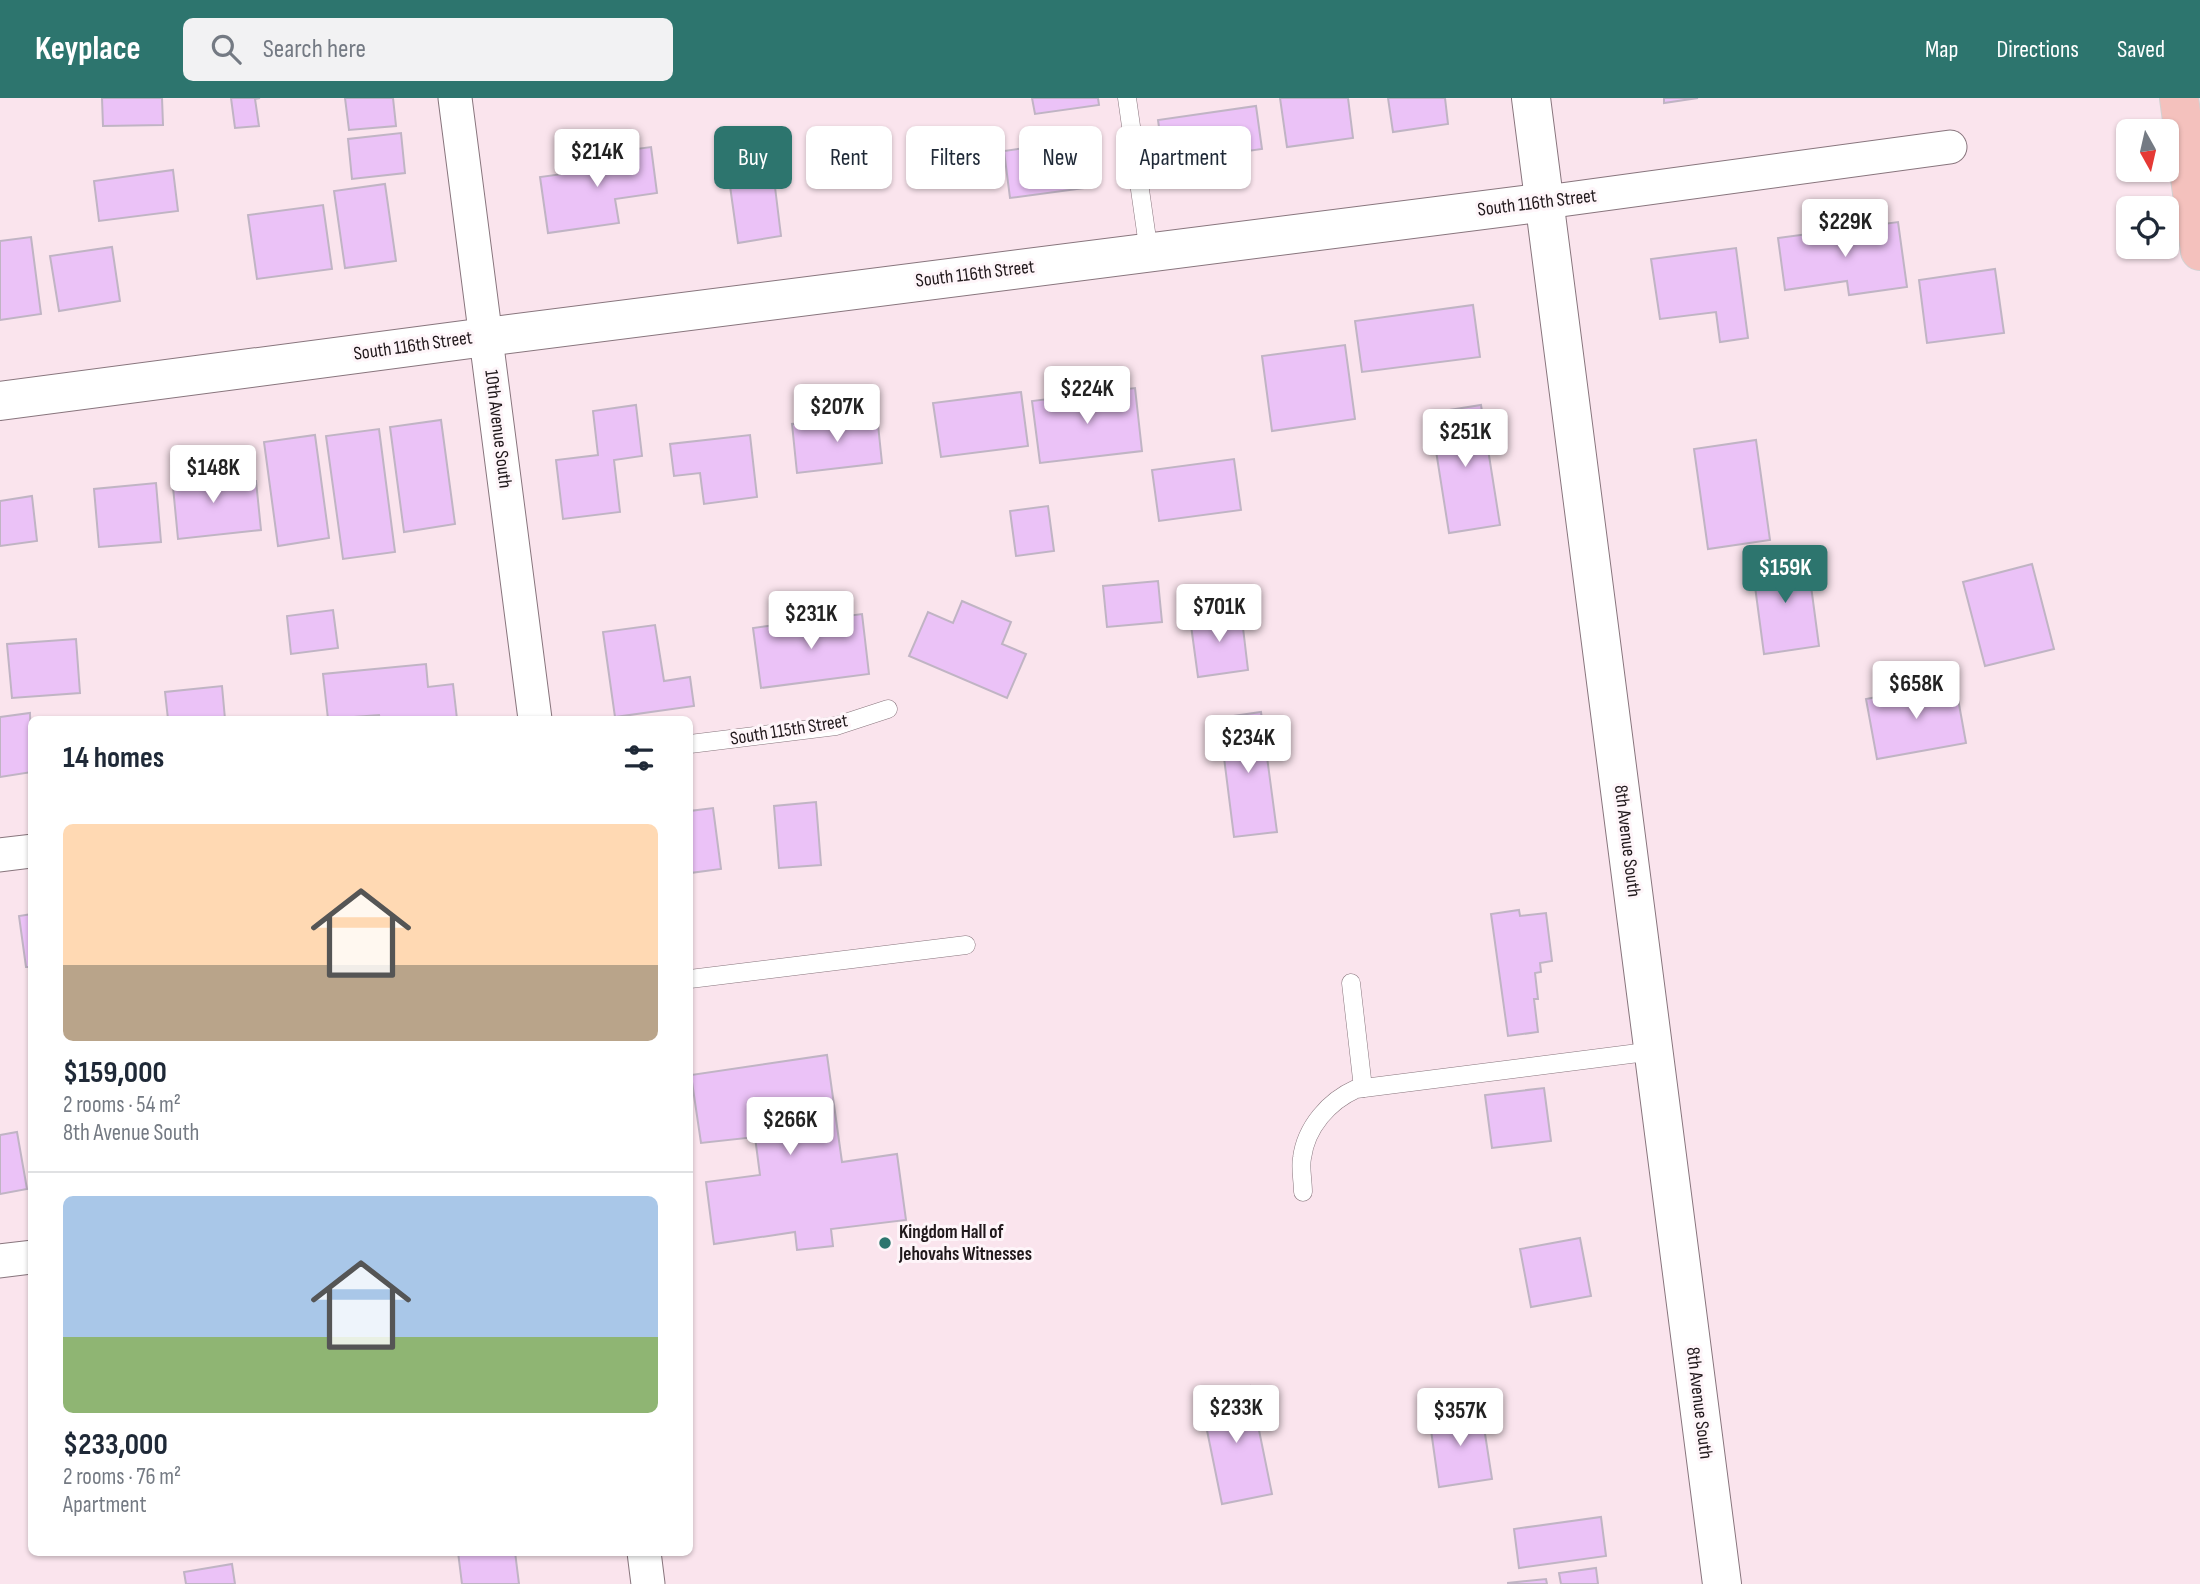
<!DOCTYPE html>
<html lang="en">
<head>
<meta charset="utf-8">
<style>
  :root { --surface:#fff; --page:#f2f2f3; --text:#1f2937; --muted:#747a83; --line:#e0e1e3; --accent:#2d756e }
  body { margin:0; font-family:"Sofia Sans Condensed",sans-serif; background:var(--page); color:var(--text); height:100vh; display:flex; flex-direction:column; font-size:26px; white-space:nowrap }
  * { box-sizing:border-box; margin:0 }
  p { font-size:23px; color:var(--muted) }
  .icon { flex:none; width:38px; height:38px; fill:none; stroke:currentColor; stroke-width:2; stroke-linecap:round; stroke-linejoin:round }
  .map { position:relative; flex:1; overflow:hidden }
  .side { position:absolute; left:28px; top:618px; width:665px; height:840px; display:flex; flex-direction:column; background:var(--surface); border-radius:10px; box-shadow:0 2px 5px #0004 }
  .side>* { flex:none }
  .top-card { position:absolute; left:714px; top:28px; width:665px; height:63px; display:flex; gap:14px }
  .needle { width:46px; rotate:172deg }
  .tools { position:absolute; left:2116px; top:21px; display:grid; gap:14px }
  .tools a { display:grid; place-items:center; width:63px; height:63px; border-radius:10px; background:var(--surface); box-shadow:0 2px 5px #0004; font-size:35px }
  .price { position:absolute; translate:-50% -60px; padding:0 16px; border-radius:7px; background:#fff; color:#222; font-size:23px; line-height:46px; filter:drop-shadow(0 2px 4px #0008) }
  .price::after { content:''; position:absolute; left:50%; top:42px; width:21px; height:16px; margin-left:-10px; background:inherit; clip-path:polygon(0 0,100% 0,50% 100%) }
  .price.active { background:var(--accent); color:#fff }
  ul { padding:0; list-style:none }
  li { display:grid; align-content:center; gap:14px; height:371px; padding:0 35px }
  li+li { border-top:2px solid var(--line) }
  li span { display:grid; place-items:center; height:217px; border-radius:10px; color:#555 }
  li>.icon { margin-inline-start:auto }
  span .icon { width:126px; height:126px; fill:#fffc; stroke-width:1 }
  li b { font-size:30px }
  h2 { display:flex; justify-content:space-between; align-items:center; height:84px; padding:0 35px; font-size:30px }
  .pill { padding:0 24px; border-radius:10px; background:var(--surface); box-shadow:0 2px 5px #0004; font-size:24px; line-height:63px }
  .pill.active { background:var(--accent); color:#fff }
  header { display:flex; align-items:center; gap:42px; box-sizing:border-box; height:98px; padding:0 35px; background:var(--accent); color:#fff }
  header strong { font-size:33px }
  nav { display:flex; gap:38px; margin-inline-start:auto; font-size:24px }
  .search { width:490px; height:63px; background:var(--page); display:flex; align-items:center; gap:18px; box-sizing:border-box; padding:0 24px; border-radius:10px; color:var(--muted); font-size:26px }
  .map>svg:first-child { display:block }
  .building { fill:#ebc2f7; stroke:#c0b4c4; stroke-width:2 }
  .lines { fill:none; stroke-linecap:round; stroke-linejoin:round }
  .service-casing { stroke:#88757d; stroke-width:19 }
  .minor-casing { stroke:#88757d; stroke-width:35 }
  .tertiary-casing { stroke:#88757d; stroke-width:40 }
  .motorway-casing { stroke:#d2d1d1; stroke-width:40 }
  .service { stroke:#fff; stroke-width:18 }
  .minor { stroke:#fff; stroke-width:33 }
  .tertiary { stroke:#fff; stroke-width:38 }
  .motorway { stroke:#f4c1bd; stroke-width:38 }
  .poi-dot { fill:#2d756e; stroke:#fef5f9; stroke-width:2.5 }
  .labels { text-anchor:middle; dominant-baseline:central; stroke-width:6; stroke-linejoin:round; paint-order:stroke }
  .street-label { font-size:19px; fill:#20181b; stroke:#fef5f9 }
  .poi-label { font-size:19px; font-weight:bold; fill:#20181b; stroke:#fef5f9; text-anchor:start }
</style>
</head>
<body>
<header>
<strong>Keyplace</strong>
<div class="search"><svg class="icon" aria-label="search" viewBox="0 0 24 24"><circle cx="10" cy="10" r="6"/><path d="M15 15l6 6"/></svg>Search here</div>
<nav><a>Map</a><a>Directions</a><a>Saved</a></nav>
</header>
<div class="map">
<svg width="2200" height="1486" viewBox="0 0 2200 1486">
  <rect width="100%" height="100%" fill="#fae4ed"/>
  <!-- building -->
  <g class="building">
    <path d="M102 0H162L163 27 103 28Z"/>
    <path d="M231 0H260L255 1 259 28 235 30Z"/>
    <path d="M345 0H393L396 28 349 32Z"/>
    <path d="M1032 0H1098L1099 7 1035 16Z"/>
    <path d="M1280 0H1348L1353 40 1287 49Z"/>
    <path d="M1388 0H1445L1448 26 1393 34Z"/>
    <path d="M1664 0H1698L1664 5Z"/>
    <path d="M1256 8 1262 51 1164 65 1158 22Z"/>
    <path d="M401 35 405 75 352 81 348 41Z"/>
    <path d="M1079 42 1085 90 1010 100 1004 53Z"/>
    <path d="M651 49 657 95 615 101 619 125 548 135 540 79 585 73 583 58Z"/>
    <path d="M173 72 178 113 99 123 94 83Z"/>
    <path d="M774 81 781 138 738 145 730 88Z"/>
    <path d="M385 86 396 163 345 170 334 93Z"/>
    <path d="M323 107 332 171 257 181 248 117Z"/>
    <path d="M1898 124 1907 189 1849 197 1847 183 1785 192 1778 140Z"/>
    <path d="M31 139 41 216 0 222V143Z"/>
    <path d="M112 149 120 203 59 213 50 158Z"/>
    <path d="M1736 150 1748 240 1720 244 1716 214 1660 221 1651 161Z"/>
    <path d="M1995 171 2004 235 1927 245 1919 182Z"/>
    <path d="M1473 207 1480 259 1362 274 1355 223Z"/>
    <path d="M1345 247 1355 321 1272 333 1262 258Z"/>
    <path d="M1135 290 1142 353 1040 365 1032 303Z"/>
    <path d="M1021 294 1028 348 941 359 933 305Z"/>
    <path d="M636 307 642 358 614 362 620 414 563 421 556 362 598 357 593 313Z"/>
    <path d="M1481 307 1500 427 1449 435 1430 315Z"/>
    <path d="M877 317 882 365 797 375 792 326Z"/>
    <path d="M441 322 455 426 404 434 390 329Z"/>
    <path d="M379 331 395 454 343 461 326 338Z"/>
    <path d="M315 337 329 440 278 448 264 344Z"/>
    <path d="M750 337 757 399 704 406 700 375 674 378 670 346Z"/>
    <path d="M1756 342 1770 442 1708 451 1694 351Z"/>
    <path d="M1234 361 1241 412 1159 423 1152 372Z"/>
    <path d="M198 365 201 389 256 383 261 432 178 441 171 368Z"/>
    <path d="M156 385 161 444 99 449 94 391Z"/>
    <path d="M32 398 37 443 0 448V403Z"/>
    <path d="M1048 408 1054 453 1016 458 1010 413Z"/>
    <path d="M1807 458 1819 548 1764 556 1752 466Z"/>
    <path d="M2032 466 2054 551 1985 568 1963 484Z"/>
    <path d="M1158 483 1162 524 1107 529 1103 488Z"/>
    <path d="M962 503 1011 524 1002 546 1026 556 1007 600 909 558 928 514 953 525Z"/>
    <path d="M333 512 338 550 291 556 287 518Z"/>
    <path d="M1241 513 1248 572 1198 579 1190 520Z"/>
    <path d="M862 516 869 576 761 590 753 530Z"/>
    <path d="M655 527 664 583 690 579 694 608 615 619 603 534Z"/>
    <path d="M76 541 80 595 12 600 7 546Z"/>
    <path d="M426 566 428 589 453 586 457 621H380L379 617 328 621 323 576Z"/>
    <path d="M1955 584 1966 645 1877 661 1866 601Z"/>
    <path d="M222 588 225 621H168L165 594Z"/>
    <path d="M1261 614 1277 734 1234 739 1219 620Z"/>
    <path d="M30 615 32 674 0 679V619Z"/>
    <path d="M816 704 821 767 779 770 774 708Z"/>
    <path d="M713 710 721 771 690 775V713Z"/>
    <path d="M1519 812 1520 818 1546 815 1552 863 1540 865 1541 874 1535 875 1538 901H1534L1538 934 1508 938 1491 816Z"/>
    <path d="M32 816V869H26L19 818Z"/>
    <path d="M827 957 842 1064 897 1056 906 1122 831 1131 833 1148 797 1152 795 1134 714 1146 706 1084 760 1077 755 1039 701 1045 691 977Z"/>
    <path d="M1544 990 1551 1043 1492 1050 1485 997Z"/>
    <path d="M17 1034 27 1091 0 1096V1037Z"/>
    <path d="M1580 1140 1591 1198 1531 1209 1520 1151Z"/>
    <path d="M1250 1288 1272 1396 1222 1406 1200 1298Z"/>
    <path d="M1481 1310 1492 1381 1439 1389 1429 1318Z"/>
    <path d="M1601 1419 1606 1458 1519 1470 1514 1431Z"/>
    <path d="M458 1454H515L519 1486H462Z"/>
    <path d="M232 1466 235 1486H186L184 1474Z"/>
    <path d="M1596 1470 1598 1486H1561L1559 1475Z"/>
    <path d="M1546 1481 1547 1486H1508V1485Z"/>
  </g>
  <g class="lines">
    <defs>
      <g id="service">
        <path d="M1127 0 1149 155"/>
        <path d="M690 646 836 628 888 611"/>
        <path d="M690 881 966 847"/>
        <path d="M1351 885 1363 990"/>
        <path d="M1303 1094C1303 1083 1300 1070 1302 1060 1306 1029 1329 1003 1356 991L1654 953"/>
      </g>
      <g id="minor">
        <path d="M455 0 535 621"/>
        <path d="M1546 104 1950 49"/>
        <path d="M0 757 32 753"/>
        <path d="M0 1163 32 1159"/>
        <path d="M644 1454 648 1486"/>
      </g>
      <g id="tertiary">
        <path d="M1531 0 1722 1486"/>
        <path d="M0 303 486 239 1546 104"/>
      </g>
      <path id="motorway" d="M2179 0 2200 153"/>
    </defs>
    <!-- service casing -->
    <use href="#service" class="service-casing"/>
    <!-- minor casing -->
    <use href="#minor" class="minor-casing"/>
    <!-- tertiary casing -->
    <use href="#tertiary" class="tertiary-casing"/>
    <!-- motorway casing -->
    <use href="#motorway" class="motorway-casing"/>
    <!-- service -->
    <use href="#service" class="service"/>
    <!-- minor -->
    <use href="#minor" class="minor"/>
    <!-- tertiary -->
    <use href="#tertiary" class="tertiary"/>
    <!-- motorway -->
    <use href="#motorway" class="motorway"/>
  </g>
  <!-- markers -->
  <circle class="poi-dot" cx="885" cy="1145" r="7"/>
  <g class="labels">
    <!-- street labels -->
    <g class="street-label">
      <text transform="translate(1537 105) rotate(-7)">South 116th Street</text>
      <text transform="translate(975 176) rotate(-7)">South 116th Street</text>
      <text transform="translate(413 248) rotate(-8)">South 116th Street</text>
      <text transform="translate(498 331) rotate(83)">10th Avenue South</text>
      <text transform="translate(789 632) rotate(-9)">South 115th Street</text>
      <text transform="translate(1627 743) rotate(83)">8th Avenue South</text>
      <text transform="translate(1699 1305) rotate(83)">8th Avenue South</text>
    </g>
    <!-- poi labels -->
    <g class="poi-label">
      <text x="899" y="1134">Kingdom Hall of<tspan x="899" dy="22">Jehovahs Witnesses</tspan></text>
    </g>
  </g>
</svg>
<div class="tools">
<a><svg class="needle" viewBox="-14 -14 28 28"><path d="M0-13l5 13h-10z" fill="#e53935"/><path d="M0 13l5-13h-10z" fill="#747a83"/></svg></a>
<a><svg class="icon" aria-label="locate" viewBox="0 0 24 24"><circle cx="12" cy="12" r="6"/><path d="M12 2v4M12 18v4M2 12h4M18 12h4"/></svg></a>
</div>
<b class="price" style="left:597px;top:91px">$214K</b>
<b class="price" style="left:1845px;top:161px">$229K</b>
<b class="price" style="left:1087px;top:328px">$224K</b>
<b class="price" style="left:837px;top:346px">$207K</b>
<b class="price" style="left:1465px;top:371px">$251K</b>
<b class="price" style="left:213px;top:407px">$148K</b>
<b class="price active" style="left:1785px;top:507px">$159K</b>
<b class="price" style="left:1219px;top:546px">$701K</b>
<b class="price" style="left:811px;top:553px">$231K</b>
<b class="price" style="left:1916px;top:623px">$658K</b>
<b class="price" style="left:1248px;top:677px">$234K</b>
<b class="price" style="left:790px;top:1059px">$266K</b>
<b class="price" style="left:1236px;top:1347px">$233K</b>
<b class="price" style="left:1460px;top:1350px">$357K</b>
<div class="top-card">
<a class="pill active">Buy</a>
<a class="pill">Rent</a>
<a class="pill">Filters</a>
<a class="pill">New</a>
<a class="pill">Apartment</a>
</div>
<section class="side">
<h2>14 homes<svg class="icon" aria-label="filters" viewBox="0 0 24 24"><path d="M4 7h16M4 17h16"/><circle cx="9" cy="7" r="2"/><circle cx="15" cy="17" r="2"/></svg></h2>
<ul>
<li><span style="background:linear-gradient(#ffd9b3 65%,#b9a48a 0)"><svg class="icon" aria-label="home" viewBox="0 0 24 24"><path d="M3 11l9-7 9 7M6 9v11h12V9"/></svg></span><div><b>$159,000</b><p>2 rooms · 54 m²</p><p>8th Avenue South</p></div></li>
<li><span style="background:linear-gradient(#a9c7e8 65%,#8fb573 0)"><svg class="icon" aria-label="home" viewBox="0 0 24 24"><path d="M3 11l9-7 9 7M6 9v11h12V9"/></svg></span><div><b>$233,000</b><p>2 rooms · 76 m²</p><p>Apartment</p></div></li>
</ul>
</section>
</div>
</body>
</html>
